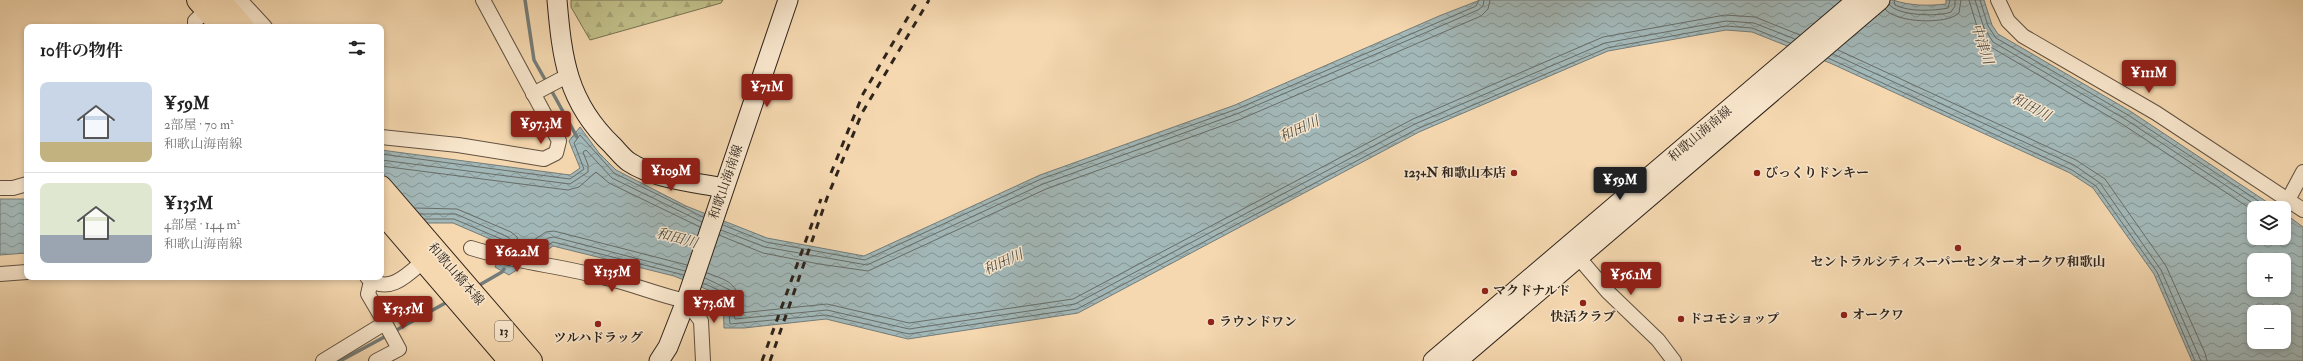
<!DOCTYPE html>
<html lang="ja">
<head>
<meta charset="utf-8">
<style>
  :root { --surface:#fff; --page:#f6f6f6; --text:#222; --muted:#767676; --line:#e0e0e0; --accent:#8f2418 }
  body { margin:0; font-family:"IM FELL Double Pica","Noto Serif JP",serif; background:var(--page); color:var(--text); height:100vh; display:flex; flex-direction:column; font-size:15px; white-space:nowrap }
  * { box-sizing:border-box; margin:0 }
  p { font-size:13px; color:var(--muted) }
  .icon { flex:none; width:22px; height:22px; fill:none; stroke:currentColor; stroke-width:2; stroke-linecap:round; stroke-linejoin:round }
  .map { position:relative; flex:1; overflow:hidden }
  .side { position:absolute; left:24px; top:24px; width:360px; height:256px; display:flex; flex-direction:column; background:var(--surface); border-radius:8px; box-shadow:0 2px 6px #0003 }
  .side>* { flex:none }
  .buttons { position:absolute; left:2247px; top:201px; display:grid; gap:8px }
  .buttons a { display:grid; place-items:center; width:44px; height:44px; border-radius:8px; background:var(--surface); box-shadow:0 2px 6px #0003; font-size:20px }
  .price { position:absolute; translate:-50% -34px; padding:0 9px; border-radius:4px; background:var(--accent); color:#fff; font-size:13px; line-height:26px; filter:drop-shadow(0 1px 2px #0008) }
  .price::after { content:''; position:absolute; left:50%; top:24px; width:12px; height:9px; margin-left:-6px; background:inherit; clip-path:polygon(0 0,100% 0,50% 100%) }
  .price.current { background:#222; color:#fff }
  ul { padding:0; list-style:none }
  li { display:flex; align-items:center; gap:12px; height:100px; padding:0 16px }
  li+li { border-top:1px solid var(--line) }
  li span { display:grid; place-items:center; flex:none; width:112px; height:80px; border-radius:8px; color:#555 }
  li>.icon { margin-inline-start:auto }
  span .icon { width:48px; height:48px; fill:#fffc; stroke-width:1 }
  li b { font-size:17px }
  h2 { display:flex; justify-content:space-between; align-items:center; height:48px; padding:0 16px; font-size:17px }
  .map>svg:first-child { display:block }
  .forest { fill:url(#forest-firs); stroke:#787152 }
  .water { fill:url(#water-waves); stroke:#747c79; fill-rule:evenodd }
  .lines { fill:none; stroke-linecap:round; stroke-linejoin:round }
  .shore { stroke:#686e69; stroke-width:1 }
  .stream { stroke:#747c79; stroke-width:3.5 }
  .street-casing { stroke:#605140; stroke-width:16 }
  .secondary-casing { stroke:#2f241b; stroke-width:21 }
  .primary-casing { stroke:#2f241b; stroke-width:24 }
  .street { stroke:#f8e6cc; stroke-width:14 }
  .secondary { stroke:#f8e6cc; stroke-width:19 }
  .primary { stroke:#f5d8b0; stroke-width:22 }
  .rail { stroke:#2f241b; stroke-width:3; stroke-dasharray:7 7; stroke-linecap:butt }
  .poi-dot { fill:#8f2418; stroke:#f8e6cc; stroke-width:1.5 }
  .labels { text-anchor:middle; dominant-baseline:central; stroke-width:3; stroke-linejoin:round; paint-order:stroke }
  .shield { fill:#f8e6cc; stroke:#6b5e50; stroke-width:1 }
  .shield-label { font-size:12px; font-weight:bold; fill:#2f241b }
  .street-label { font-size:13px; fill:#2f241b; stroke:#f8e6cc }
  .poi-label { font-size:13px; font-weight:bold; fill:#2f241b; stroke:#f8e6cc; text-anchor:start }
  .water-label { font-size:14px; font-style:italic; fill:#52504a; stroke:#f8e6cc }
</style>
</head>
<body>
<div class="map">
<svg width="2303" height="361" viewBox="0 0 2303 361">
  <defs>
    <pattern id="forest-firs" width="22" height="20" patternUnits="userSpaceOnUse"><rect width="22" height="20" fill="#c0be88"/><path d="M5 1l3.5 6h-7zM16 11l3.5 6h-7z" fill="#a5a375"/></pattern>
    <pattern id="water-waves" width="16" height="10" patternUnits="userSpaceOnUse"><rect width="16" height="10" fill="#a2b7b7"/><path d="M0 5q4-4 8 0t8 0" fill="none" stroke="#849594"/></pattern>
  </defs>
  <rect width="100%" height="100%" fill="#f5d8b0"/>
  <filter id="stains"><feTurbulence type="fractalNoise" baseFrequency=".005" numOctaves="4"/><feColorMatrix values="0 0 0 0 .2 0 0 0 0 .09 0 0 0 0 .02 0 0 0 .5 -.17"/></filter>
  <radialGradient id="worn" r=".72"><stop offset=".6" stop-color="#630" stop-opacity="0"/><stop offset="1" stop-color="#630" stop-opacity=".3"/></radialGradient>
  <!-- forest -->
  <path class="forest" d="M571 0H723L721 3 590 40 571 7Z"/>
  <!-- water -->
  <g class="water">
    <path d="M1480 0H1893C1910 6 1929 6 1946 4V0H1984L1992 25 1998 34 2130 111 2276 208H2254V238H2284V213L2303 227V361H2192L2154 274 2093 188 2070 173 1830 63 1752 32 1726 30 1608 51 1419 132 1078 313 908 339 826 319 744 328H724L723 296 674 276 553 246 509 275 495 267 504 245 453 223H381V150L570 175 580 168 569 141 580 127 599 153 616 170 686 206 767 238 864 256 1040 175 1235 105 1439 16ZM2254 260H2284V290H2254ZM2254 312H2284V342H2254Z"/>
    <path d="M0 199H27V253L0 255Z"/>
  </g>
  <g class="lines">
    <!-- shore -->
    <g class="shore">
      <path d="M1894 0 1895 5C1909 12 1933 11 1948 8L1950 0"/>
      <path d="M1969 0 1978 30 1989 46 2122 124 2254 211"/>
      <path d="M1975 0 1984 28 1993 42 2125 119 2260 208"/>
      <path d="M1980 0 1988 26 1996 38 2128 115 2269 208"/>
      <path d="M1889 4C1896 16 1939 17 1951 12L1955 6V0"/>
      <path d="M1885 9C1895 23 1947 25 1959 13L1961 0"/>
      <path d="M1838 50 2076 160 2105 179 2166 266 2205 353 2207 361"/>
      <path d="M1833 54 2074 165 2100 183 2161 270 2201 361"/>
      <path d="M1828 58 2072 170 2096 186 2157 272 2195 361"/>
      <path d="M381 154 570 179 584 169 574 143 580 135 614 173 703 217"/>
      <path d="M381 160 570 184 588 172V165L583 152 586 150 612 178 702 222"/>
      <path d="M381 166 568 190 579 187 596 172 609 183 700 227"/>
      <path d="M415 208 457 209 511 232 517 237 520 249 546 232 554 231 687 265"/>
      <path d="M420 214H456L508 237 513 243 512 250"/>
      <path d="M424 219H454L506 241 508 244 507 249"/>
      <path d="M723 225 766 242 865 260 1041 179 1237 109 1476 6 1479 0"/>
      <path d="M721 230 765 247 867 265 1043 184 1239 113 1478 10 1483 6 1484 0"/>
      <path d="M719 235 763 253 819 264 868 271 1046 189 1241 119 1481 16 1488 9 1490 0"/>
      <path d="M526 253 548 238 554 237 685 271"/>
      <path d="M532 255 553 242 684 275"/>
      <path d="M707 273C723 279 738 282 739 302 739 306 738 310 740 313L827 304 909 323 1073 299 1413 119 1603 37 1725 15 1755 17 1800 35"/>
      <path d="M705 278 730 290 735 319 827 310 909 329 1075 304 1415 124 1605 43 1726 21 1754 23 1795 39"/>
      <path d="M703 283 727 294 730 324 826 315 909 334 1077 309 1417 129 1607 48 1726 26 1752 28 1790 43"/>
    </g>
    <!-- stream -->
    <g class="stream">
      <path d="M525 0 534 60 547 83"/>
      <path d="M550 88 577 137"/>
      <path d="M476 287 502 272 504 269"/>
      <path d="M393 332 449 301"/>
      <path d="M340 361 388 335"/>
    </g>
    <defs>
      <g id="street">
        <path d="M240 0 265 27"/>
        <path d="M1998 0 2008 21 2023 36 2156 113 2303 210"/>
        <path d="M195 27V21L207 10"/>
        <path d="M533 94 567 76"/>
        <path d="M381 137 458 145 544 159 556 153 559 141 483 0"/>
        <path d="M0 188H13L27 184"/>
        <path d="M2288 200 2303 172"/>
        <path d="M471 248C515 262 561 266 606 278 633 284 658 295 686 301L701 321 703 361"/>
        <path d="M1573 251 1608 292 1658 340 1674 361"/>
        <path d="M0 274 27 272"/>
        <path d="M367 277C390 298 412 270 429 256"/>
        <path d="M323 361 385 323 368 294 371 281"/>
        <path d="M376 361 399 349 385 323"/>
      </g>
      <g id="secondary">
        <path d="M557 0C562 58 567 102 612 145 617 150 623 158 629 162 655 179 693 182 723 188"/>
        <path d="M659 361 668 347 686 301 788 0"/>
        <path d="M1433 361 1857 0"/>
        <path d="M1457 361 1880 0"/>
      </g>
      <g id="primary">
        <path d="M198 0 222 27"/>
        <path d="M219 0 243 27"/>
        <path d="M381 187 531 361"/>
        <path d="M381 211 510 361"/>
      </g>
    </defs>
    <!-- street casing -->
    <use href="#street" class="street-casing"/>
    <!-- secondary casing -->
    <use href="#secondary" class="secondary-casing"/>
    <!-- primary casing -->
    <use href="#primary" class="primary-casing"/>
    <!-- street -->
    <use href="#street" class="street"/>
    <!-- secondary -->
    <use href="#secondary" class="secondary"/>
    <!-- primary -->
    <use href="#primary" class="primary"/>
    <!-- rail -->
    <g class="rail">
      <path d="M831 173 863 94 918 0"/>
      <path d="M762 361 821 199"/>
      <path d="M770 361 827 198 862 113 929 0"/>
    </g>
  </g>
  <!-- markers -->
  <g class="poi-dot">
    <circle cx="1514" cy="173" r="4"/>
    <circle cx="1757" cy="173" r="4"/>
    <circle cx="1958" cy="248" r="4"/>
    <circle cx="1485" cy="291" r="4"/>
    <circle cx="1583" cy="303" r="4"/>
    <circle cx="1844" cy="315" r="4"/>
    <circle cx="1681" cy="319" r="4"/>
    <circle cx="1211" cy="322" r="4"/>
    <circle cx="598" cy="324" r="4"/>
  </g>
  <g class="labels">
    <!-- shield labels -->
    <rect class="shield" x="495" y="321" width="18" height="20" rx="3"/>
    <g class="shield-label">
      <text x="504" y="331">13</text>
    </g>
    <!-- street labels -->
    <g class="street-label">
      <text transform="translate(1700 134) rotate(-40)">和歌山海南線</text>
      <text transform="translate(726 182) rotate(-71)">和歌山海南線</text>
      <text transform="translate(456 274) rotate(49)">和歌山橋本線</text>
    </g>
    <!-- poi labels -->
    <g class="poi-label">
      <text x="1506" y="173" text-anchor="end">123+N 和歌山本店</text>
      <text x="1765" y="173">びっくりドンキー</text>
      <text x="1958" y="262" text-anchor="middle">セントラルシティスーパーセンターオークワ和歌山</text>
      <text x="1493" y="291">マクドナルド</text>
      <text x="1852" y="315">オークワ</text>
      <text x="1583" y="317" text-anchor="middle">快活クラブ</text>
      <text x="1689" y="319">ドコモショップ</text>
      <text x="1219" y="322">ラウンドワン</text>
      <text x="598" y="338" text-anchor="middle">ツルハドラッグ</text>
    </g>
    <!-- water labels -->
    <g class="water-label">
      <text transform="translate(1982 44) rotate(71)">中津川</text>
      <text transform="translate(2031 107) rotate(28)">和田川</text>
      <text transform="translate(1299 129) rotate(-24)">和田川</text>
      <text transform="translate(677 238) rotate(15)">和田川</text>
      <text transform="translate(1003 262) rotate(-24)">和田川</text>
    </g>
  </g>
  <rect width="100%" height="100%" filter="url(#stains)"/>
  <rect width="100%" height="100%" fill="url(#worn)"/>
</svg>
<div class="buttons">
<a><svg class="icon" aria-label="layers" viewBox="0 0 24 24"><path d="M12 4l9 5-9 5-9-5zM3 14l9 5 9-5"/></svg></a>
<a>+</a>
<a>−</a>
</div>
<b class="price" style="left:2149px;top:94px">¥111M</b>
<b class="price" style="left:767px;top:108px">¥71M</b>
<b class="price" style="left:541px;top:145px">¥97.3M</b>
<b class="price" style="left:671px;top:192px">¥109M</b>
<b class="price current" style="left:1620px;top:201px">¥59M</b>
<b class="price" style="left:517px;top:273px">¥62.2M</b>
<b class="price" style="left:612px;top:293px">¥135M</b>
<b class="price" style="left:1631px;top:296px">¥56.1M</b>
<b class="price" style="left:714px;top:324px">¥73.6M</b>
<b class="price" style="left:403px;top:330px">¥53.5M</b>
<section class="side">
<h2>10件の物件<svg class="icon" aria-label="filters" viewBox="0 0 24 24"><path d="M4 7h16M4 17h16"/><circle cx="9" cy="7" r="2"/><circle cx="15" cy="17" r="2"/></svg></h2>
<ul>
<li><span style="background:linear-gradient(#c9d6e8 75%,#c2b280 0)"><svg class="icon" aria-label="home" viewBox="0 0 24 24"><path d="M3 11l9-7 9 7M6 9v11h12V9"/></svg></span><div><b>¥59M</b><p>2部屋 · 70 m²</p><p>和歌山海南線</p></div></li>
<li><span style="background:linear-gradient(#dfe7d0 65%,#9aa5b1 0)"><svg class="icon" aria-label="home" viewBox="0 0 24 24"><path d="M3 11l9-7 9 7M6 9v11h12V9"/></svg></span><div><b>¥135M</b><p>4部屋 · 144 m²</p><p>和歌山海南線</p></div></li>
</ul>
</section>
</div>
</body>
</html>
